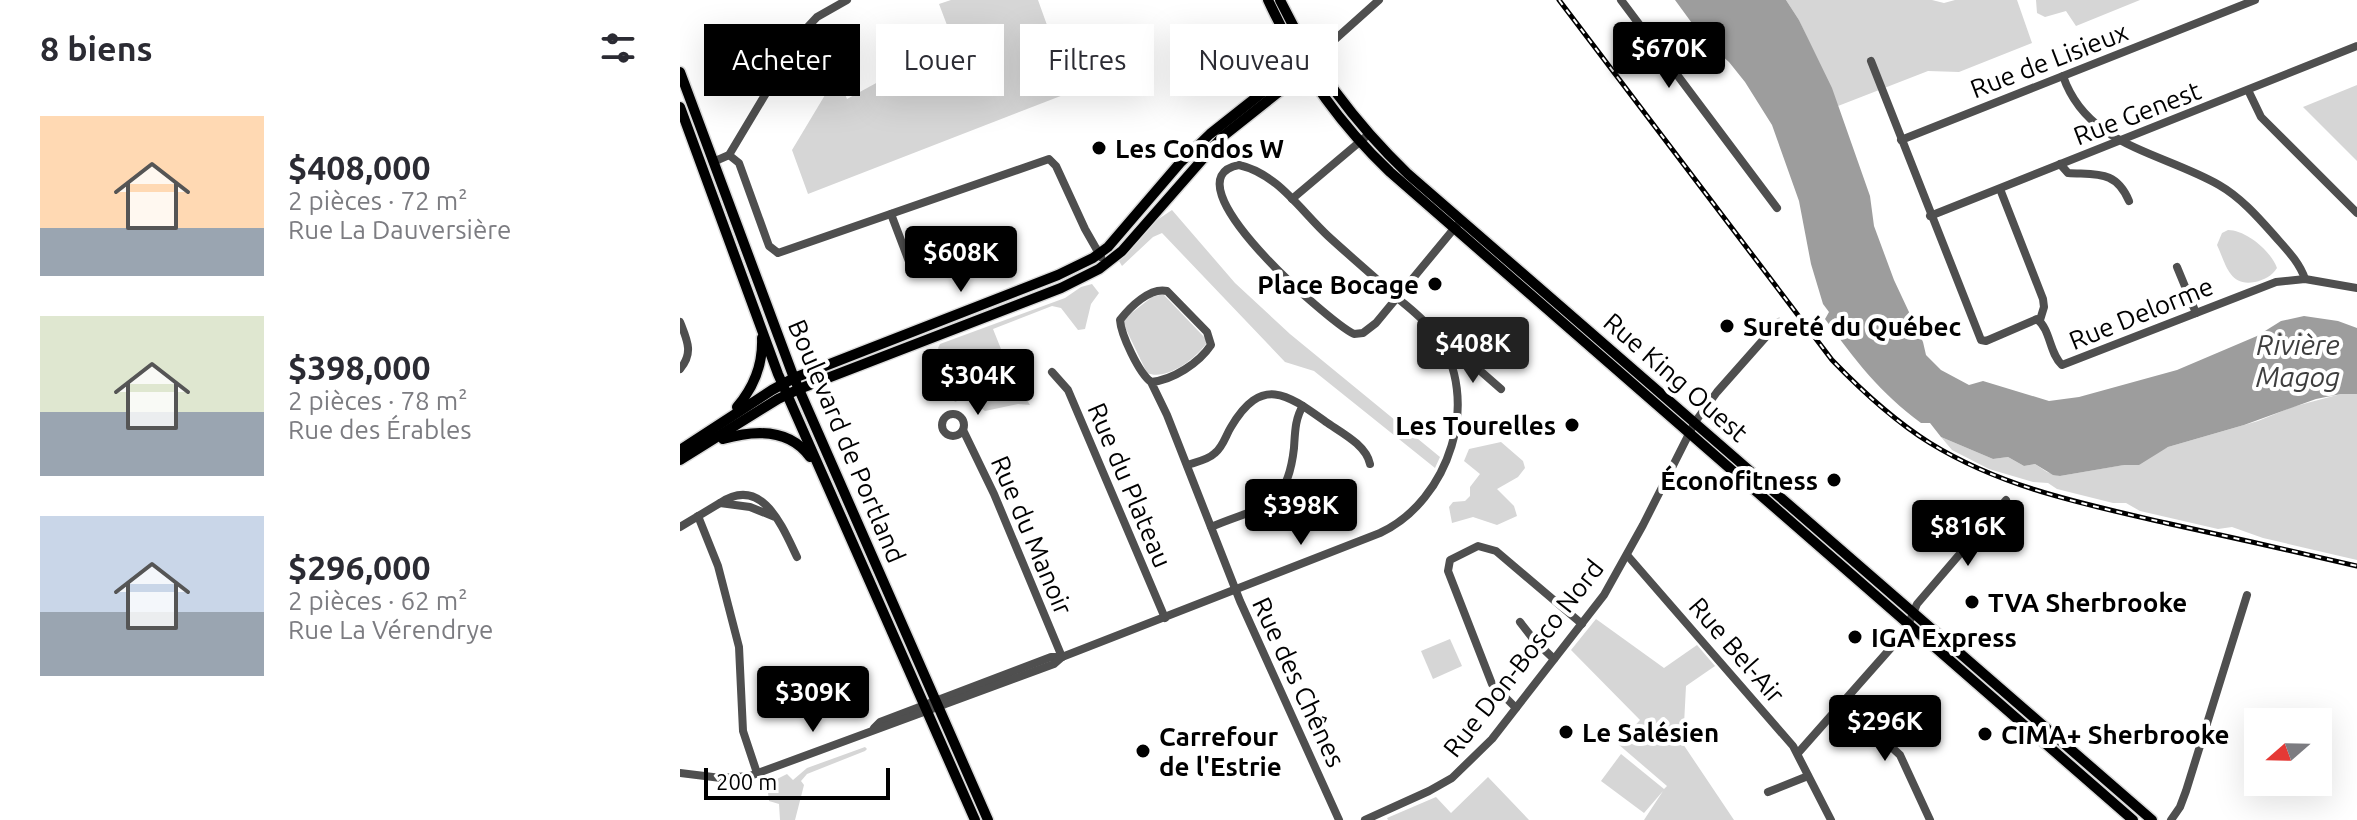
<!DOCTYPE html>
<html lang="fr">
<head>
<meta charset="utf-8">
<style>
  :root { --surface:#fff; --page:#f2f2f3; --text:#2b2b33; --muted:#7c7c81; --accent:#000 }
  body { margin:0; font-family:Ubuntu,sans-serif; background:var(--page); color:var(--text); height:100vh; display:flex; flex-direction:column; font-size:30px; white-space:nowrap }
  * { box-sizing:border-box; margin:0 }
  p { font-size:26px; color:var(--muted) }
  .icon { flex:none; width:44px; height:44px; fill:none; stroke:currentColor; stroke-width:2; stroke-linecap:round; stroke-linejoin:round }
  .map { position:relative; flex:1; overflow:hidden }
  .details { display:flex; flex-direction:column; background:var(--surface); width:680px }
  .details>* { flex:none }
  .hud { position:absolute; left:24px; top:24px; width:760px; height:72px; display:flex; gap:16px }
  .needle { width:52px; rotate:250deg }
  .tools { position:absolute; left:1564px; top:708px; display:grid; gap:16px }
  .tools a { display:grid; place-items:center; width:88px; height:88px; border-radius:0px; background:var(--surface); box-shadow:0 8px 32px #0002; font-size:40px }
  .scale { position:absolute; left:24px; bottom:20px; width:186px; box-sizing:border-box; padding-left:8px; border:4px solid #000; border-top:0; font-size:22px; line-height:28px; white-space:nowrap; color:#000; -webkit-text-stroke:6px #fff; paint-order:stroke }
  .price { position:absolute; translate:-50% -68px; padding:0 18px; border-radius:8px; background:var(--accent); color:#fff; font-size:26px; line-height:52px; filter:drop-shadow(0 2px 4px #0008) }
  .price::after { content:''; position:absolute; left:50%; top:48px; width:24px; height:18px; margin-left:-12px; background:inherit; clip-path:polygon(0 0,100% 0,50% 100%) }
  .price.selected { background:#222; color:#fff }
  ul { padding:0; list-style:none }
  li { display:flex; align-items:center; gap:24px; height:200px; padding:0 40px }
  li span { display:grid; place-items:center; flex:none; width:224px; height:160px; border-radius:0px; color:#555 }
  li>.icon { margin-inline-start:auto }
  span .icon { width:96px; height:96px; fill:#fffc; stroke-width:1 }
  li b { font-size:34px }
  h2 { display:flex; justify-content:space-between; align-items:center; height:96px; padding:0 40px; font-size:34px }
  .tag { padding:0 28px; border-radius:0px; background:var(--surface); box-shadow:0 8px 32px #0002; font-size:28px; line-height:72px }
  .tag.selected { background:var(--accent); color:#fff }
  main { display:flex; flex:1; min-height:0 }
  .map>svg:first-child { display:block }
  .green { fill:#d6d6d6 }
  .water { fill:#9d9d9d }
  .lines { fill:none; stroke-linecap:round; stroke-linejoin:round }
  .major-casing { stroke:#dbdbdb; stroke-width:13 }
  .minor { stroke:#4f4f4f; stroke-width:8 }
  .major { stroke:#000; stroke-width:10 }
  .rail-casing { stroke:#000; stroke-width:5 }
  .rail { stroke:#fff; stroke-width:2; stroke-dasharray:6; stroke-linecap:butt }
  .poi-dot { fill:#000; stroke:#fff; stroke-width:3 }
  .labels { text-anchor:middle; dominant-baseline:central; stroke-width:8; stroke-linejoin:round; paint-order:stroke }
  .street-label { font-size:26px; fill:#000; stroke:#fff }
  .poi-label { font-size:26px; font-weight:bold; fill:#000; stroke:#fff; text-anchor:start }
  .water-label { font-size:28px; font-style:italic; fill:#3e3e3e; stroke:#fff }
</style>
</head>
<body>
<main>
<section class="details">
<h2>8 biens<svg class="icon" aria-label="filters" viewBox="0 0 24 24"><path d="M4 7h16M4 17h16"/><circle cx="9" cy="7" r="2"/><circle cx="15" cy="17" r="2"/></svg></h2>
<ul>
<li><span style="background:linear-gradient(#ffd9b3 70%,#9aa5b1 0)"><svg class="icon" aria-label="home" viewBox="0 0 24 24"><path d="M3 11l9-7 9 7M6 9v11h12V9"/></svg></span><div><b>$408,000</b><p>2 pièces · 72 m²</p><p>Rue La Dauversière</p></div></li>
<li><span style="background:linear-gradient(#dfe7d0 60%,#9aa5b1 0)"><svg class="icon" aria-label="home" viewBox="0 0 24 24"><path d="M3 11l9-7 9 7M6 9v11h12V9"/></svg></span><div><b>$398,000</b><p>2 pièces · 78 m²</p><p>Rue des Érables</p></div></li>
<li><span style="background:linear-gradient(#c9d6e8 60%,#9aa5b1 0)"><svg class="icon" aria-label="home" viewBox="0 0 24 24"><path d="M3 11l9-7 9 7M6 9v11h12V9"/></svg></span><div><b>$296,000</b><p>2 pièces · 62 m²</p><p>Rue La Vérendrye</p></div></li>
</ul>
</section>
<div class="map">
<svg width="1677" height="820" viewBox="0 0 1677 820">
  <rect width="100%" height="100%" fill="#fff"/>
  <!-- green -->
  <g class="green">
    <path d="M271 0H358L391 92 128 194 112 150 157 75 167 99 273 41 259 4Z"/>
    <path d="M1106 0H1252L1264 3 1275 0H1337L1352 43 1279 72 1248 71 1158 106 1119 20Z"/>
    <path d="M1356 0H1460L1396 26 1386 11 1365 17 1357 13Z"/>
    <path d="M1677 85V161L1623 107Z"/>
    <path d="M492 210 555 283 610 334 760 457 755 468 634 371 605 362 482 233 473 237 442 266 439 261 477 220Z"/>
    <path d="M1548 230C1566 230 1591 251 1597 268 1592 276 1584 280 1575 282 1549 287 1546 264 1537 245L1542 233Z"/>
    <path d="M412 284 419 293 411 304 405 329 398 330 381 308 372 306 313 329 329 369 350 405 338 404 305 411 287 397 275 402 262 383 270 376 258 348 260 344 385 298 401 287Z"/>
    <path d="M483 294 526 339V344C514 360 486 381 467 373L443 323 445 318 472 297Z"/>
    <path d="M1661 394H1677V560L1583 538 1552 527 1538 529 1460 511 1446 503H1433L1377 489 1368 483 1353 482 1309 469 1272 450 1261 437 1313 459 1328 457 1344 466 1355 464 1367 472 1380 476 1455 463 1488 447 1578 421 1612 407Z"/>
    <path d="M821 442 843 461 845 468 838 477 817 489 834 506 837 516 817 525 793 517 772 523 769 507 773 502 785 501 790 496V487L800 474 784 461 789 449Z"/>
    <path d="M916 619 984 668 1017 645 1035 666 1006 686 1003 744 1054 820H964L983 791 964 813 921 781 941 754 984 789 987 786 938 744 960 720 891 650Z"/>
    <path d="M770 639 782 666 753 679 741 651Z"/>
    <path d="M185 747 187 749 185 751 127 774 121 781 124 785 115 820H100L99 804 89 801 87 784 107 774 113 780 127 768Z"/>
    <path d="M808 777 849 820H708L707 818 756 797 771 813Z"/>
  </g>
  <!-- water -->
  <path class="water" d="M995 0H1106L1119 20 1152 88 1190 196 1194 226 1214 280 1243 342 1246 355 1261 370 1289 385 1303 381 1369 401 1399 397 1497 370 1577 336 1601 321 1624 316 1658 321 1677 328V394H1661L1636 399 1564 425 1488 447 1459 465H1444L1380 476 1373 475 1355 464 1344 466 1328 457 1313 459 1261 437 1250 423H1241C1200 393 1175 360 1145 319L1149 312 1143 304 1131 264 1119 201 1092 125 1065 82 1049 62 1025 41Z"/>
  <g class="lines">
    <defs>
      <g id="major">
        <path d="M588 0C618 65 658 123 710 172L1453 820"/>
        <path d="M600 0C632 66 675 123 728 174L1472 820"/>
        <path d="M0 72 114 378 308 820"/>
        <path d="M0 107 98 374 295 820"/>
        <path d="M57 407C74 387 83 364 82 338"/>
        <path d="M43 439C74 430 109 428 130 457"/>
        <path d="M0 450 92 390 114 378 378 275 413 258 428 247 500 163 530 134 597 81 627 62"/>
        <path d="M0 460 98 399 119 389 381 288 419 269 442 251 542 137 629 68"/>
      </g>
    </defs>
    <!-- major casing -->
    <use href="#major" class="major-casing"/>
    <!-- minor -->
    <g class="minor">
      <path d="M941 0 1097 208"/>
      <path d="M632 60 699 0"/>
      <path d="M1191 61 1301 340 1306 341 1357 319C1371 330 1369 353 1382 365L1596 282 1625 279 1677 288"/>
      <path d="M1383 76C1407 146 1481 152 1539 185 1560 197 1577 216 1593 234 1605 248 1619 261 1625 279"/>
      <path d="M1568 90 1581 117 1677 213"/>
      <path d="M1221 140 1575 0"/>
      <path d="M49 155 59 163 89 246 98 253 369 159 376 166 405 229 421 257"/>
      <path d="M33 162 49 155 122 33 137 17 167 0"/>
      <path d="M1380 164 1388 173C1417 175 1436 170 1449 201"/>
      <path d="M1320 189 1363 299 1364 307 1360 320"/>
      <path d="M612 199 689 134"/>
      <path d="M211 214 230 264"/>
      <path d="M1250 216 1677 46"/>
      <path d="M1497 267 1516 313"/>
      <path d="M0 322C7 340 14 353 0 369"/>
      <path d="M770 361 784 359 789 361 821 389"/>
      <path d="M372 372 388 390 485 618"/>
      <path d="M471 382C459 373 441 335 440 320 450 307 470 287 487 291L527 332 531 345C519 363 493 380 471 382L487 415 560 601 659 820"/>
      <circle cx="273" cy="425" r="11"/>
      <path d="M283 430 314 494 382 657"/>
      <path d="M507 465C516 462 528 460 535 453 543 447 546 435 551 427 582 375 607 394 646 422 662 433 686 445 690 464"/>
      <path d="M18 516 38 566 59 647 63 731 77 773"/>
      <path d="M95 517 70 507 40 503C82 475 102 526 117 557"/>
      <path d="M0 527 40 503"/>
      <path d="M531 527C582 505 607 511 614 448 615 433 615 418 623 406"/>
      <path d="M947 555 1113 746 1151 820"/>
      <path d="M840 622 854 640 874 659"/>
      <path d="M1164 703 1220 755 1250 820"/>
      <path d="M836 708 812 684 768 571 770 560 798 546 816 551 902 624"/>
      <path d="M194 728 200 722 371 657H382"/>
      <path d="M1118 753 1225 632 1237 604 1326 500"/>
      <path d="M0 773 41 778 70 776 374 664 382 657 700 533C769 501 803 399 756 335 747 322 733 311 721 301 697 279 672 258 648 236 620 210 598 174 559 165 484 179 649 322 674 334L683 333 696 323 777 225"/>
      <path d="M1088 792 1128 776"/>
      <path d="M685 820 749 791 772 778 812 739 924 595 963 525 1015 422 1037 392 1099 322"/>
      <path d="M1491 820 1500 807 1506 791 1567 595"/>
    </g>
    <!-- major -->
    <use href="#major" class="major"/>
    <defs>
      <path id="rail" d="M879 0 1152 360C1182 391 1213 420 1250 443 1323 488 1404 504 1486 523 1550 537 1613 551 1677 566"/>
    </defs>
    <!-- rail casing -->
    <use href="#rail" class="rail-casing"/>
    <!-- rail -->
    <use href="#rail" class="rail"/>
  </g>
  <!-- markers -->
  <g class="poi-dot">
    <circle cx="419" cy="148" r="8"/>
    <circle cx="755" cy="284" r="8"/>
    <circle cx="1047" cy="326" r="8"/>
    <circle cx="892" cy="425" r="8"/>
    <circle cx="1154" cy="480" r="8"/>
    <circle cx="1292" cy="602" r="8"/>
    <circle cx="1175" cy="637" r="8"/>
    <circle cx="886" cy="732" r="8"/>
    <circle cx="1305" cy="734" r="8"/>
    <circle cx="463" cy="751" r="8"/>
  </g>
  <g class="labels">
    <!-- street labels -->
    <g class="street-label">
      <text transform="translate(1369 60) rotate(-21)">Rue de Lisieux</text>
      <text transform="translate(1457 113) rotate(-21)">Rue Genest</text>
      <text transform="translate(1461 313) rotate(-22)">Rue Delorme</text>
      <text transform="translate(996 377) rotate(41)">Rue King Ouest</text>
      <text transform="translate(167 441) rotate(67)">Boulevard de Portland</text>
      <text transform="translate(450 485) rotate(67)">Rue du Plateau</text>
      <text transform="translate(352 535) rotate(67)">Rue du Manoir</text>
      <text transform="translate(1057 650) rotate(49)">Rue Bel-Air</text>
      <text transform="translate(843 658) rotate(-52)">Rue Don-Bosco Nord</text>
      <text transform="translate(619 682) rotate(65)">Rue des Chênes</text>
    </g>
    <!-- poi labels -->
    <g class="poi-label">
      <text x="435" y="148">Les Condos W</text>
      <text x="739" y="284" text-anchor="end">Place Bocage</text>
      <text x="1063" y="326">Sureté du Québec</text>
      <text x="876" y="425" text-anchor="end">Les Tourelles</text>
      <text x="1138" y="480" text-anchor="end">Éconofitness</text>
      <text x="1308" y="602">TVA Sherbrooke</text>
      <text x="1191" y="637">IGA Express</text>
      <text x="902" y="732">Le Salésien</text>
      <text x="1321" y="734">CIMA+ Sherbrooke</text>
      <text x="479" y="736">Carrefour<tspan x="479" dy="30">de l'Estrie</tspan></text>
    </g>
    <!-- water labels -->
    <g class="water-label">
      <text x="1618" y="344">Rivière<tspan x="1618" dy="32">Magog</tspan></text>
    </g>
  </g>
</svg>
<div class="tools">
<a><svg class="needle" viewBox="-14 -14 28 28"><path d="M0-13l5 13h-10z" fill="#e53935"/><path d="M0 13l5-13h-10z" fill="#7c7c81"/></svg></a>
</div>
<div class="scale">200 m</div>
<b class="price" style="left:989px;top:90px">$670K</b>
<b class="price" style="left:281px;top:294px">$608K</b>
<b class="price selected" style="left:793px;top:385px">$408K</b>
<b class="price" style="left:298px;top:417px">$304K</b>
<b class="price" style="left:621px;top:547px">$398K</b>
<b class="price" style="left:1288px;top:568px">$816K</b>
<b class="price" style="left:133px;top:734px">$309K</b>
<b class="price" style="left:1205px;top:763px">$296K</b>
<div class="hud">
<a class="tag selected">Acheter</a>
<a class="tag">Louer</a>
<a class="tag">Filtres</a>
<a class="tag">Nouveau</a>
</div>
</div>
</main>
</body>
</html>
